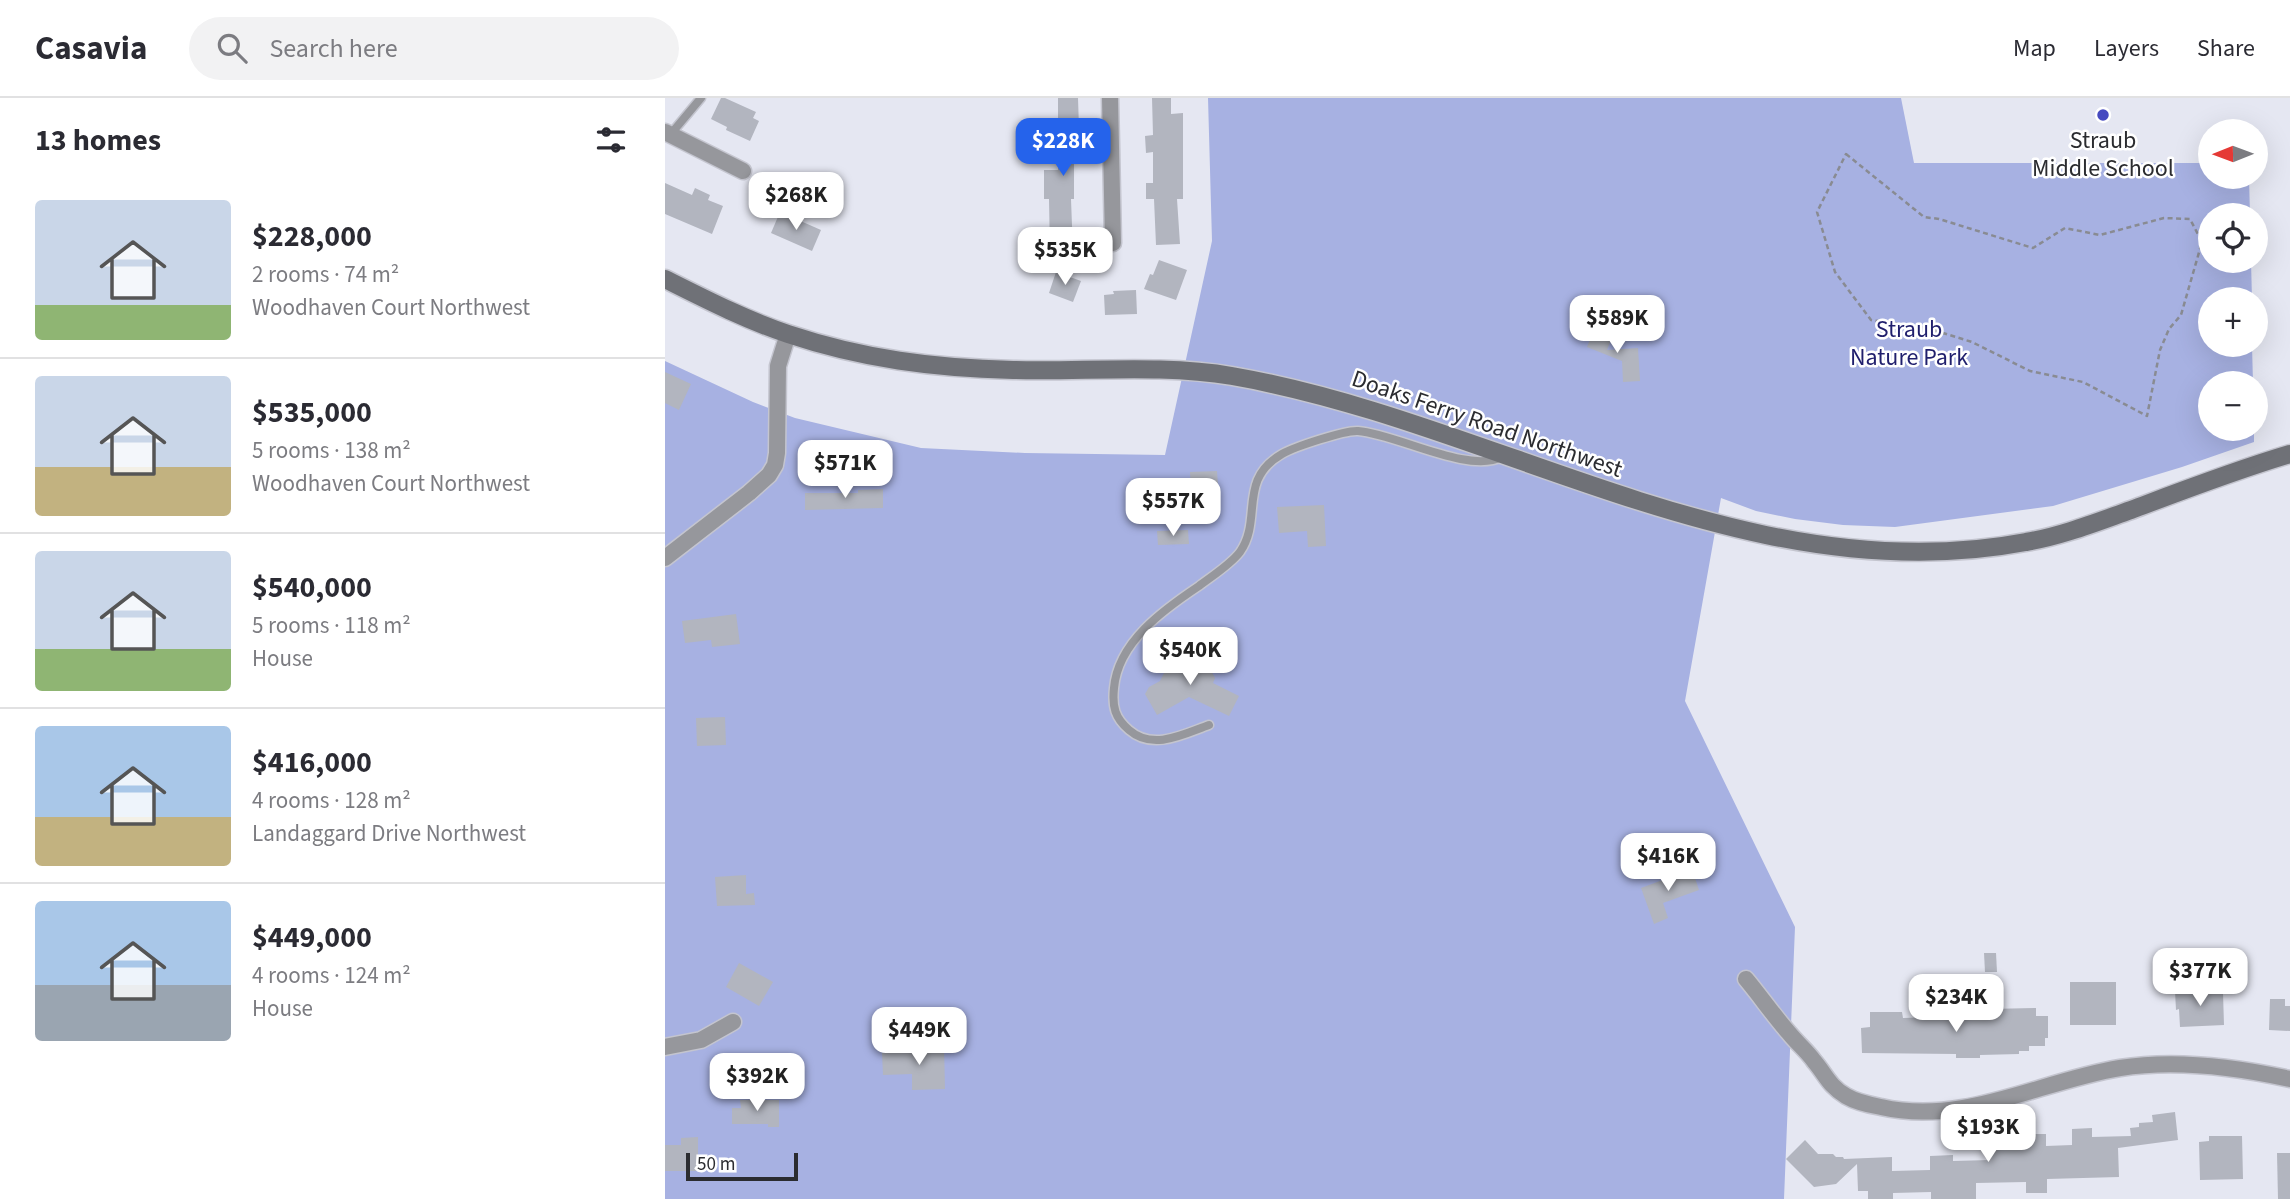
<!DOCTYPE html>
<html lang="en">
<head>
<meta charset="utf-8">
<style>
  :root { --surface:#fff; --page:#f2f2f3; --text:#2b2b33; --muted:#7c7c81; --line:#e1e1e2; --accent:#2563eb }
  body { margin:0; font-family:"Source Sans 3",sans-serif; background:var(--page); color:var(--text); height:100vh; display:flex; flex-direction:column; font-size:26px; white-space:nowrap }
  * { box-sizing:border-box; margin:0 }
  p { font-size:23px; color:var(--muted) }
  .icon { flex:none; width:38px; height:38px; fill:none; stroke:currentColor; stroke-width:2; stroke-linecap:round; stroke-linejoin:round }
  .map { position:relative; flex:1; overflow:hidden }
  .side { display:flex; flex-direction:column; background:var(--surface); width:665px }
  .side>* { flex:none }
  .needle { width:46px; rotate:269deg }
  .tools { position:absolute; left:1533px; top:21px; display:grid; gap:14px }
  .tools a { display:grid; place-items:center; width:70px; height:70px; border-radius:50%; background:var(--surface); box-shadow:0 7px 28px #0002; font-size:35px }
  .scale { position:absolute; left:21px; bottom:18px; width:112px; box-sizing:border-box; padding-left:7px; border:4px solid #2b2c30; border-top:0; font-size:19px; line-height:24px; white-space:nowrap; color:#2b2c30; -webkit-text-stroke:5px #fff; paint-order:stroke }
  .price { position:absolute; translate:-50% -60px; padding:0 16px; border-radius:14px; background:#fff; color:#222; font-size:23px; line-height:46px; filter:drop-shadow(0 2px 4px #0008) }
  .price::after { content:''; position:absolute; left:50%; top:42px; width:21px; height:16px; margin-left:-10px; background:inherit; clip-path:polygon(0 0,100% 0,50% 100%) }
  .price.current { background:var(--accent); color:#fff }
  ul { padding:0; list-style:none }
  li { display:flex; align-items:center; gap:21px; height:175px; padding:0 35px }
  li+li { border-top:2px solid var(--line) }
  li span { display:grid; place-items:center; flex:none; width:196px; height:140px; border-radius:7px; color:#555 }
  li>.icon { margin-inline-start:auto }
  span .icon { width:84px; height:84px; fill:#fffc; stroke-width:1 }
  li b { font-size:30px }
  h2 { display:flex; justify-content:space-between; align-items:center; height:84px; padding:0 35px; font-size:30px }
  header { display:flex; align-items:center; gap:42px; box-sizing:border-box; height:98px; padding:0 35px; background:var(--surface); border-bottom:2px solid var(--line) }
  header strong { font-size:33px }
  nav { display:flex; gap:38px; margin-inline-start:auto; font-size:24px }
  .search { width:490px; height:63px; background:var(--page); display:flex; align-items:center; gap:18px; box-sizing:border-box; padding:0 24px; border-radius:38px; color:var(--muted); font-size:26px }
  main { display:flex; flex:1; min-height:0 }
  .map>svg:first-child { display:block }
  .green { fill:#a7b1e2 }
  .building { fill:#b2b5bf }
  .lines { fill:none; stroke-linecap:round; stroke-linejoin:round }
  .lane-casing { stroke:#c4c5cf; stroke-width:11 }
  .street-casing { stroke:#c4c5cf; stroke-width:19 }
  .secondary-casing { stroke:#c4c5cf; stroke-width:21 }
  .path { stroke:#898b92; stroke-width:2.5; stroke-dasharray:5 3.5; stroke-linecap:butt }
  .lane { stroke:#96979c; stroke-width:8 }
  .street { stroke:#96979c; stroke-width:16 }
  .secondary { stroke:#6f7177; stroke-width:18 }
  .poi-dot { fill:#464ac0; stroke:#fff; stroke-width:2.5 }
  .labels { text-anchor:middle; dominant-baseline:central; stroke-width:5; stroke-linejoin:round; paint-order:stroke }
  .poi-label { font-size:24px; fill:#2b2c30; stroke:#fff }
  .park-label { font-size:24px; fill:#201f6d; stroke:#fff }
  .street-label { font-size:24px; fill:#2b2c30; stroke:#fff }
</style>
</head>
<body>
<header>
<strong>Casavia</strong>
<div class="search"><svg class="icon" aria-label="search" viewBox="0 0 24 24"><circle cx="10" cy="10" r="6"/><path d="M15 15l6 6"/></svg>Search here</div>
<nav><a>Map</a><a>Layers</a><a>Share</a></nav>
</header>
<main>
<section class="side">
<h2>13 homes<svg class="icon" aria-label="filters" viewBox="0 0 24 24"><path d="M4 7h16M4 17h16"/><circle cx="9" cy="7" r="2"/><circle cx="15" cy="17" r="2"/></svg></h2>
<ul>
<li><span style="background:linear-gradient(#c9d6e8 75%,#8fb573 0)"><svg class="icon" aria-label="home" viewBox="0 0 24 24"><path d="M3 11l9-7 9 7M6 9v11h12V9"/></svg></span><div><b>$228,000</b><p>2 rooms · 74 m²</p><p>Woodhaven Court Northwest</p></div></li>
<li><span style="background:linear-gradient(#c9d6e8 65%,#c2b280 0)"><svg class="icon" aria-label="home" viewBox="0 0 24 24"><path d="M3 11l9-7 9 7M6 9v11h12V9"/></svg></span><div><b>$535,000</b><p>5 rooms · 138 m²</p><p>Woodhaven Court Northwest</p></div></li>
<li><span style="background:linear-gradient(#c9d6e8 70%,#8fb573 0)"><svg class="icon" aria-label="home" viewBox="0 0 24 24"><path d="M3 11l9-7 9 7M6 9v11h12V9"/></svg></span><div><b>$540,000</b><p>5 rooms · 118 m²</p><p>House</p></div></li>
<li><span style="background:linear-gradient(#a9c7e8 65%,#c2b280 0)"><svg class="icon" aria-label="home" viewBox="0 0 24 24"><path d="M3 11l9-7 9 7M6 9v11h12V9"/></svg></span><div><b>$416,000</b><p>4 rooms · 128 m²</p><p>Landaggard Drive Northwest</p></div></li>
<li><span style="background:linear-gradient(#a9c7e8 60%,#9aa5b1 0)"><svg class="icon" aria-label="home" viewBox="0 0 24 24"><path d="M3 11l9-7 9 7M6 9v11h12V9"/></svg></span><div><b>$449,000</b><p>4 rooms · 124 m²</p><p>House</p></div></li>
</ul>
</section>
<div class="map">
<svg width="1625" height="1101" viewBox="0 0 1625 1101">
  <rect width="100%" height="100%" fill="#e5e7f2"/>
  <!-- green -->
  <path class="green" d="M543 0H1236L1249 65H1545V79H1584L1585 117H1545V163H1586L1587 201H1545V247H1587L1588 285H1545V331H1589V344L1517 369 1388 408 1230 429 1178 427 1130 421 1091 413 1056 400 1020 603 1130 829 1119 1101H0V263L88 304 130 320 256 350 360 355 500 357 547 143Z"/>
  <!-- building -->
  <g class="building">
    <path d="M56 0H60L91 14 88 20 94 23 85 43 61 32 62 29 46 21Z"/>
    <path d="M393 0H413L415 60H409V101H406L408 154 385 155 384 101H379V72H393Z"/>
    <path d="M487 0H506V16L518 15V101H512L515 146 491 147 489 101H481V85H488V54L481 55 480 38 488 37Z"/>
    <path d="M0 85 27 97 30 90 45 97 43 102 58 108 47 136 0 116Z"/>
    <path d="M115 114 156 132 147 153 106 135Z"/>
    <path d="M494 162 522 172 511 202 479 191 485 176 488 177Z"/>
    <path d="M391 174 416 183 408 204 384 195Z"/>
    <path d="M471 192 472 216 440 217 439 197 449 196 448 193Z"/>
    <path d="M930 229 948 237 942 252 973 250 975 283 958 284 957 263 922 249Z"/>
    <path d="M0 274 26 286 14 312 0 305Z"/>
    <path d="M552 373 553 387 526 389 525 374Z"/>
    <path d="M218 391V410L140 412V395H193V392Z"/>
    <path d="M659 407 661 448 643 449 642 433 614 435 612 409Z"/>
    <path d="M523 432 524 446 493 447 492 433Z"/>
    <path d="M71 516 75 546 47 549 46 542 20 545 17 523Z"/>
    <path d="M537 556 550 580 548 585 574 598 564 618 524 599 492 617 480 596 484 589 495 583 507 559 520 566Z"/>
    <path d="M60 619 61 647 32 648 31 620Z"/>
    <path d="M1027 771 1034 792 998 805 1003 820 989 826 976 790Z"/>
    <path d="M81 777V796L89 795 90 807 52 808 50 779Z"/>
    <path d="M1319 855H1331L1332 874H1320Z"/>
    <path d="M74 865 108 884 94 908 61 889Z"/>
    <rect x="1405" y="884" width="46" height="43"/>
    <path d="M1544 891V896L1558 895 1559 927 1515 929 1514 911 1511 912 1510 893Z"/>
    <path d="M1605 901H1620V908H1625V933L1604 932Z"/>
    <path d="M1371 910V918H1383V940H1380V948H1364V953H1354V956L1315 957V960H1291V956L1197 955 1196 930 1205 929V914H1237L1238 920 1324 917V911Z"/>
    <path d="M250 948H279L280 991 247 992V976L218 977 217 955H250Z"/>
    <path d="M75 1002H114V1029H103V1026H67V1010H76Z"/>
    <path d="M1510 1014 1513 1042 1453 1050 1454 1079 1382 1081V1095H1361V1084L1311 1085V1101H1266V1094L1228 1095V1101H1203V1093H1193L1192 1066 1171 1086 1149 1089 1121 1061 1140 1042 1153 1056H1168L1171 1059H1178L1179 1061 1227 1059V1073L1265 1072V1058L1288 1057V1063L1325 1062V1042L1357 1041V1036H1381V1048L1407 1047V1031L1427 1030V1039L1466 1038 1465 1030 1474 1029V1025L1488 1024 1487 1017Z"/>
    <path d="M1544 1038H1577L1578 1081 1535 1082 1534 1044 1544 1043Z"/>
    <path d="M33 1039V1073H0V1047H16V1040Z"/>
    <path d="M1612 1055H1625V1101H1613Z"/>
  </g>
  <g class="lines">
    <defs>
      <g id="lane">
        <path d="M5 37 36 0"/>
        <path d="M544 627C519 636 488 653 464 632 450 620 447 609 449 590 453 544 498 512 534 488 547 478 565 467 575 454 598 421 572 382 617 356 629 349 680 332 693 333 732 336 802 376 837 359"/>
      </g>
      <g id="street">
        <path d="M445 0 448 145"/>
        <path d="M0 34 78 73"/>
        <path d="M0 460 84 395 104 377 110 367 112 355 113 268 123 236"/>
        <path d="M1081 881C1096 899 1109 918 1124 935 1132 945 1142 953 1149 963 1161 977 1164 988 1181 998 1191 1004 1205 1007 1216 1009 1299 1028 1375 983 1455 970 1511 961 1571 969 1625 981"/>
        <path d="M0 949 36 942 68 924"/>
      </g>
      <path id="secondary" d="M0 181C40 201 81 222 123 236 198 261 269 270 348 272 419 274 497 266 567 278 832 324 1083 497 1361 444 1397 438 1432 424 1466 412 1519 392 1571 372 1625 356"/>
    </defs>
    <!-- lane casing -->
    <use href="#lane" class="lane-casing"/>
    <!-- street casing -->
    <use href="#street" class="street-casing"/>
    <!-- secondary casing -->
    <use href="#secondary" class="secondary-casing"/>
    <!-- path -->
    <path class="path" d="M1181 56 1259 119 1274 121 1368 150 1400 130 1435 137 1499 120 1525 121 1537 144 1516 217 1504 231 1495 252 1482 318 1418 284 1365 273 1307 244 1262 230 1206 222 1170 174 1152 114Z"/>
    <!-- lane -->
    <use href="#lane" class="lane"/>
    <!-- street -->
    <use href="#street" class="street"/>
    <!-- secondary -->
    <use href="#secondary" class="secondary"/>
  </g>
  <!-- markers -->
  <circle class="poi-dot" cx="1438" cy="17" r="7"/>
  <g class="labels">
    <!-- poi labels -->
    <g class="poi-label">
      <text x="1438" y="42">Straub<tspan x="1438" dy="28">Middle School</tspan></text>
    </g>
    <!-- park labels -->
    <g class="park-label">
      <text x="1244" y="231">Straub<tspan x="1244" dy="28">Nature Park</tspan></text>
    </g>
    <!-- street labels -->
    <g class="street-label">
      <text transform="translate(822 326) rotate(19)">Doaks Ferry Road Northwest</text>
    </g>
  </g>
</svg>
<div class="tools">
<a><svg class="needle" viewBox="-14 -14 28 28"><path d="M0-13l5 13h-10z" fill="#e53935"/><path d="M0 13l5-13h-10z" fill="#7c7c81"/></svg></a>
<a><svg class="icon" aria-label="locate" viewBox="0 0 24 24"><circle cx="12" cy="12" r="6"/><path d="M12 2v4M12 18v4M2 12h4M18 12h4"/></svg></a>
<a>+</a>
<a>−</a>
</div>
<div class="scale">50 m</div>
<b class="price current" style="left:398px;top:80px">$228K</b>
<b class="price" style="left:131px;top:134px">$268K</b>
<b class="price" style="left:400px;top:189px">$535K</b>
<b class="price" style="left:952px;top:257px">$589K</b>
<b class="price" style="left:180px;top:402px">$571K</b>
<b class="price" style="left:508px;top:440px">$557K</b>
<b class="price" style="left:525px;top:589px">$540K</b>
<b class="price" style="left:1003px;top:795px">$416K</b>
<b class="price" style="left:1535px;top:910px">$377K</b>
<b class="price" style="left:1291px;top:936px">$234K</b>
<b class="price" style="left:254px;top:969px">$449K</b>
<b class="price" style="left:92px;top:1015px">$392K</b>
<b class="price" style="left:1323px;top:1066px">$193K</b>
</div>
</main>
</body>
</html>
